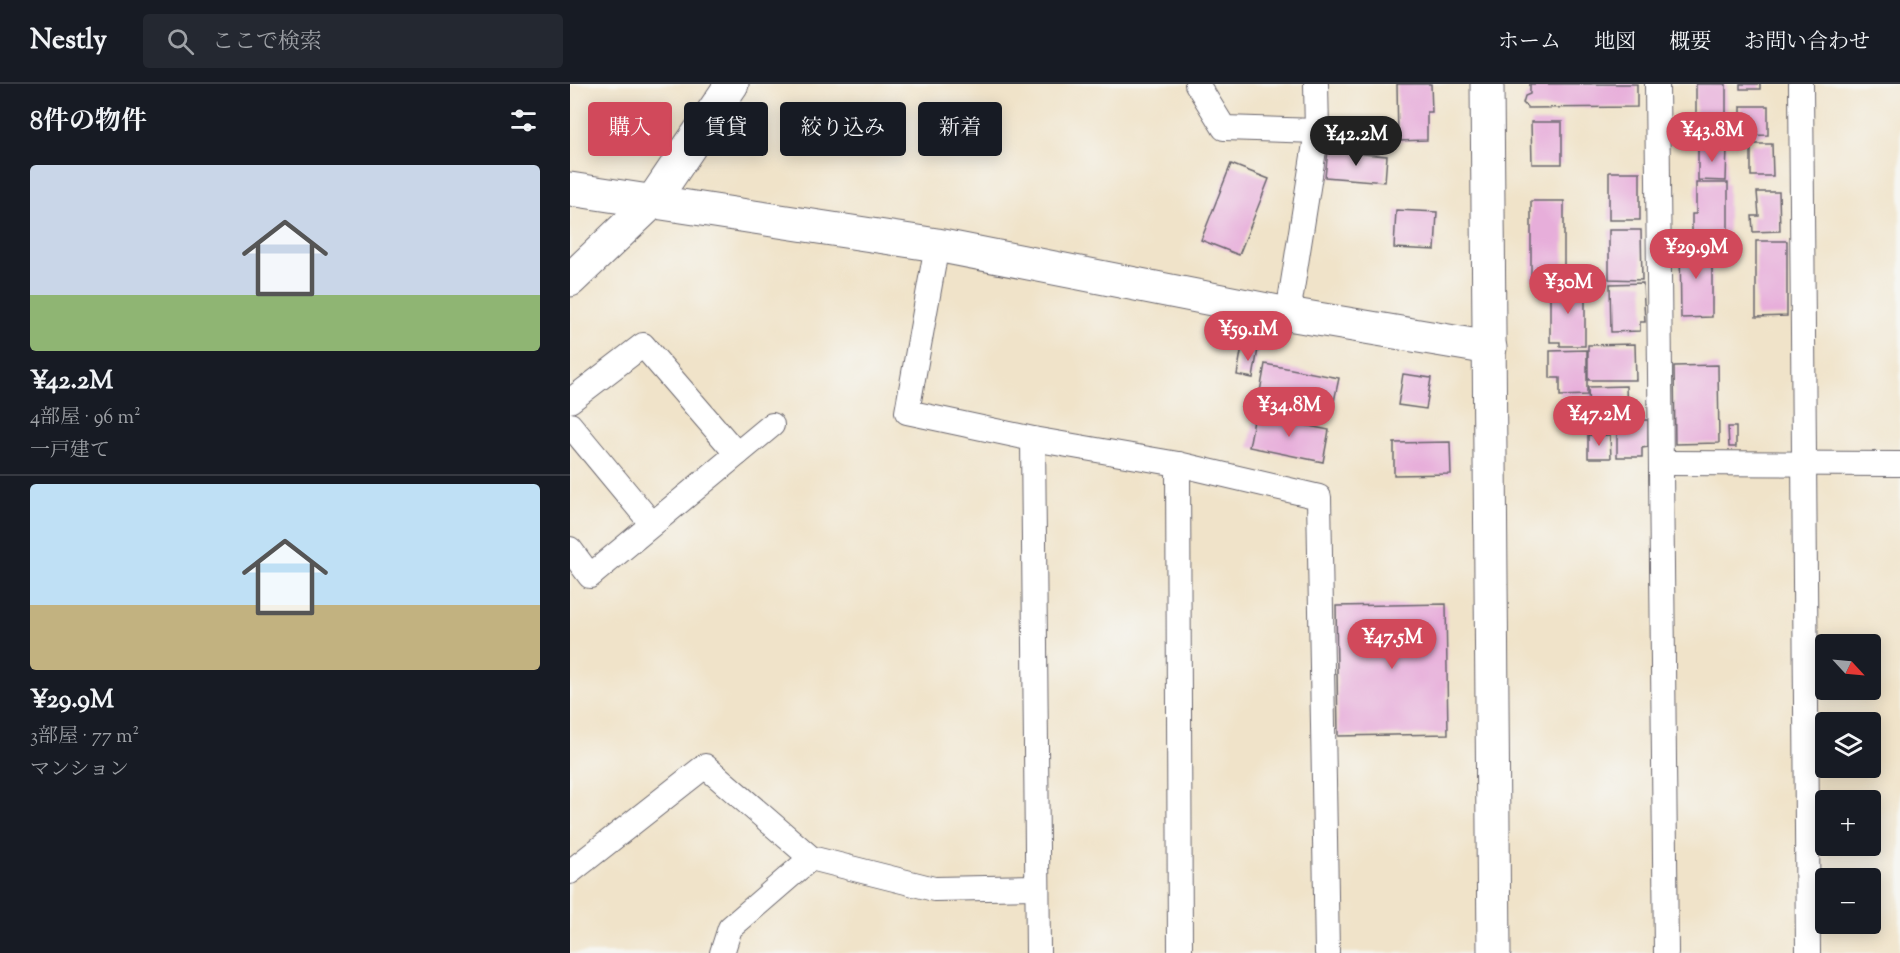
<!DOCTYPE html>
<html lang="ja">
<head>
<meta charset="utf-8">
<style>
  :root { --surface:#171b24; --page:#242831; --text:#f1f3f6; --muted:#9ea1a6; --line:#363941; --accent:#d1495b }
  body { margin:0; font-family:"Sorts Mill Goudy","Noto Serif JP",serif; background:var(--page); color:var(--text); height:100vh; display:flex; flex-direction:column; font-size:22px; white-space:nowrap }
  * { box-sizing:border-box; margin:0 }
  p { font-size:20px; color:var(--muted) }
  .icon { flex:none; width:33px; height:33px; fill:none; stroke:currentColor; stroke-width:2; stroke-linecap:round; stroke-linejoin:round }
  .map { position:relative; flex:1; overflow:hidden }
  .drawer { display:flex; flex-direction:column; background:var(--surface); width:570px }
  .drawer>* { flex:none }
  .banner { position:absolute; left:18px; top:18px; width:570px; height:54px; display:flex; gap:12px }
  .needle { width:39px; rotate:116deg }
  .controls { position:absolute; left:1245px; top:550px; display:grid; gap:12px }
  .controls a { display:grid; place-items:center; width:66px; height:66px; border-radius:6px; background:var(--surface); box-shadow:0 3px 15px #0003; font-size:30px }
  .price { position:absolute; translate:-50% -51px; padding:0 14px; border-radius:21px; background:var(--accent); color:#fff; font-size:20px; line-height:39px; filter:drop-shadow(0 2px 3px #0008) }
  .price::after { content:''; position:absolute; left:50%; top:36px; width:18px; height:14px; margin-left:-9px; background:inherit; clip-path:polygon(0 0,100% 0,50% 100%) }
  .price.current { background:#222; color:#fff }
  ul { padding:0; list-style:none }
  li { display:grid; align-content:center; gap:12px; height:318px; padding:0 30px }
  li+li { border-top:2px solid var(--line) }
  li span { display:grid; place-items:center; height:186px; border-radius:6px; color:#555 }
  li>.icon { margin-inline-start:auto }
  span .icon { width:108px; height:108px; fill:#fffc; stroke-width:1 }
  li b { font-size:26px }
  h2 { display:flex; justify-content:space-between; align-items:center; height:72px; padding:0 30px; font-size:26px }
  .chip { padding:0 21px; border-radius:6px; background:var(--surface); box-shadow:0 3px 15px #0003; font-size:21px; line-height:54px }
  .chip.current { background:var(--accent); color:#fff }
  header { display:flex; align-items:center; gap:36px; box-sizing:border-box; height:84px; padding:0 30px; background:var(--surface); border-bottom:2px solid var(--line) }
  header strong { font-size:28px }
  nav { display:flex; gap:33px; margin-inline-start:auto; font-size:21px }
  .search { width:420px; height:54px; background:var(--page); display:flex; align-items:center; gap:15px; box-sizing:border-box; padding:0 21px; border-radius:6px; color:var(--muted); font-size:22px }
  main { display:flex; flex:1; min-height:0 }
  .map>svg:first-child { display:block }
  .building { fill:#e7aeda }
  .lines { fill:none; stroke-linecap:round; stroke-linejoin:round }
  .street-casing { stroke:#6a666d; stroke-width:26 }
  .secondary-casing { stroke:#6a666d; stroke-width:35 }
  .street { stroke:#fff; stroke-width:24 }
  .secondary { stroke:#fff; stroke-width:33 }
</style>
</head>
<body>
<header>
<strong>Nestly</strong>
<div class="search"><svg class="icon" aria-label="search" viewBox="0 0 24 24"><circle cx="10" cy="10" r="6"/><path d="M15 15l6 6"/></svg>ここで検索</div>
<nav><a>ホーム</a><a>地図</a><a>概要</a><a>お問い合わせ</a></nav>
</header>
<main>
<section class="drawer">
<h2>8件の物件<svg class="icon" aria-label="filters" viewBox="0 0 24 24"><path d="M4 7h16M4 17h16"/><circle cx="9" cy="7" r="2"/><circle cx="15" cy="17" r="2"/></svg></h2>
<ul>
<li><span style="background:linear-gradient(#c9d6e8 70%,#8fb573 0)"><svg class="icon" aria-label="home" viewBox="0 0 24 24"><path d="M3 11l9-7 9 7M6 9v11h12V9"/></svg></span><div><b>¥42.2M</b><p>4部屋 · 96 m²</p><p>一戸建て</p></div></li>
<li><span style="background:linear-gradient(#bfe0f5 65%,#c2b280 0)"><svg class="icon" aria-label="home" viewBox="0 0 24 24"><path d="M3 11l9-7 9 7M6 9v11h12V9"/></svg></span><div><b>¥29.9M</b><p>3部屋 · 77 m²</p><p>マンション</p></div></li>
</ul>
</section>
<div class="map">
<svg width="1330" height="869" viewBox="0 0 1330 869">
  <rect width="100%" height="100%" fill="#f6f6f2"/>
  <filter id="ink" filterUnits="userSpaceOnUse"><feTurbulence type="fractalNoise" baseFrequency=".0167" numOctaves="2"/><feDisplacementMap in="SourceGraphic" scale="12" xChannelSelector="R" yChannelSelector="G"/><feConvolveMatrix kernelMatrix="1 2 1 2 8 2 1 2 1" color-interpolation-filters="sRGB"/></filter>
  <filter id="wash" filterUnits="userSpaceOnUse"><feTurbulence type="fractalNoise" baseFrequency=".008" numOctaves="4" result="noise"/><feDisplacementMap in="SourceGraphic" scale="24" xChannelSelector="R" yChannelSelector="G"/><feGaussianBlur stdDeviation="1.35" result="paint"/><feColorMatrix in="noise" values="0 0 0 0 0 0 0 0 0 0 0 0 0 0 0 0 0 1.4 0 .05"/><feComposite in="paint" operator="in"/></filter>
  <g filter="url(#wash)">
    <rect width="100%" height="100%" fill="#f0e3c9"/>
    <g id="blocks">
      <!-- building -->
      <g class="building">
        <path d="M827 0H861L862 28H857V56L828 57Z"/>
        <path d="M960 0H1067V23L958 24 953 19 955 12 960 10Z"/>
        <path d="M1126 0H1156V43H1137V32H1126Z"/>
        <rect x="1170" y="0" width="20" height="5"/>
        <path d="M1171 22H1198V51L1171 52Z"/>
        <path d="M961 38H992V80H962Z"/>
        <path d="M1181 60H1202L1203 92H1181Z"/>
        <path d="M1128 62H1157L1156 97 1128 96Z"/>
        <path d="M758 67 817 72 815 98 755 93Z"/>
        <path d="M661 80 699 95 669 171 631 156Z"/>
        <rect x="1039" y="88" width="31" height="48"/>
        <path d="M1126 99H1158V152H1122V130H1126Z"/>
        <path d="M1187 108H1209L1210 147 1183 148 1182 132H1189Z"/>
        <rect x="961" y="117" width="33" height="78"/>
        <path d="M826 126 867 128 865 166 824 164Z"/>
        <path d="M1039 146H1071L1072 196 1039 195Z"/>
        <path d="M1186 157H1217V232L1186 233Z"/>
        <path d="M1110 158H1142V233L1111 234Z"/>
        <path d="M1003 198H1015V262H990V258H980V203H1003Z"/>
        <path d="M1073 199 1075 238H1070V247L1041 248 1040 200Z"/>
        <path d="M1065 260 1066 296H1018V261Z"/>
        <path d="M672 262 688 265 683 294 667 291Z"/>
        <path d="M1017 266V311L990 312V294H980V267Z"/>
        <path d="M695 280 769 294 762 327 689 313Z"/>
        <path d="M1148 281 1149 359 1105 360 1104 282Z"/>
        <path d="M833 290 861 294 856 325 828 321Z"/>
        <path d="M1056 302 1057 333 1019 334 1018 303Z"/>
        <path d="M685 331 759 346 753 378 679 363Z"/>
        <path d="M1047 336H1078V363L1072 364V373H1047Z"/>
        <path d="M1158 343H1166V363H1159Z"/>
        <path d="M1018 351H1040L1041 374H1018Z"/>
        <path d="M880 358 881 390 824 391V359Z"/>
        <path d="M876 520 878 650 768 652 766 522Z"/>
      </g>
    </g>
  </g>
  <g filter="url(#ink)">
    <use href="#blocks" fill-opacity="0" stroke="#6a666d" stroke-width="1.5"/>
    <g class="lines">
      <defs>
        <g id="street">
          <path d="M627 0 654 44 747 47"/>
          <path d="M1087 0 1096 869"/>
          <path d="M1231 0 1238 869"/>
          <path d="M367 161 337 328 463 355 608 380 749 413 757 869"/>
          <path d="M718 230 747 47 746 0"/>
          <path d="M0 317 73 261 167 370"/>
          <path d="M0 341 82 440"/>
          <path d="M463 355 468 869"/>
          <path d="M1092 379 1330 380"/>
          <path d="M608 380 610 869"/>
          <path d="M0 465 20 492 202 341"/>
          <path d="M0 788 135 682 241 774 364 805 466 803"/>
          <path d="M152 869 160 844 241 774"/>
        </g>
        <g id="secondary">
          <path d="M917 0 924 869"/>
          <path d="M0 105 367 161 718 230 920 264"/>
          <path d="M0 196 82 118 162 0"/>
        </g>
      </defs>
      <!-- street casing -->
      <use href="#street" class="street-casing"/>
      <!-- secondary casing -->
      <use href="#secondary" class="secondary-casing"/>
      <!-- street -->
      <use href="#street" class="street"/>
      <!-- secondary -->
      <use href="#secondary" class="secondary"/>
    </g>
  </g>
</svg>
<div class="controls">
<a><svg class="needle" viewBox="-14 -14 28 28"><path d="M0-13l5 13h-10z" fill="#e53935"/><path d="M0 13l5-13h-10z" fill="#9ea1a6"/></svg></a>
<a><svg class="icon" aria-label="layers" viewBox="0 0 24 24"><path d="M12 4l9 5-9 5-9-5zM3 14l9 5 9-5"/></svg></a>
<a>+</a>
<a>−</a>
</div>
<b class="price" style="left:1142px;top:79px">¥43.8M</b>
<b class="price current" style="left:786px;top:83px">¥42.2M</b>
<b class="price" style="left:1126px;top:196px">¥29.9M</b>
<b class="price" style="left:998px;top:231px">¥30M</b>
<b class="price" style="left:678px;top:278px">¥59.1M</b>
<b class="price" style="left:719px;top:354px">¥34.8M</b>
<b class="price" style="left:1029px;top:363px">¥47.2M</b>
<b class="price" style="left:822px;top:586px">¥47.5M</b>
<div class="banner">
<a class="chip current">購入</a>
<a class="chip">賃貸</a>
<a class="chip">絞り込み</a>
<a class="chip">新着</a>
</div>
</div>
</main>
</body>
</html>
